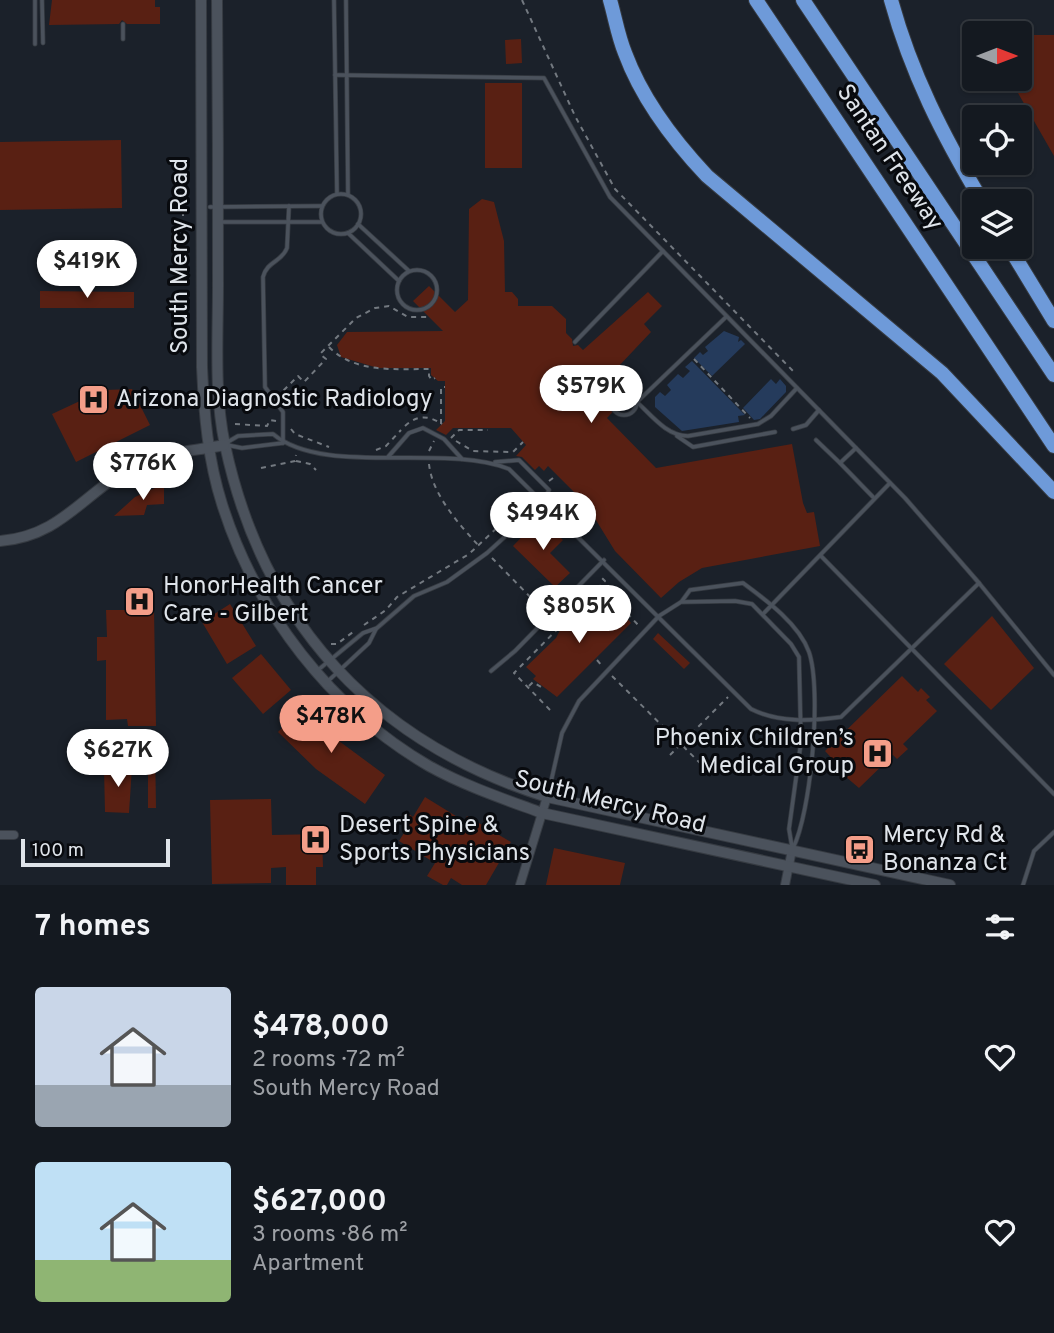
<!DOCTYPE html>
<html lang="en">
<head>
<meta charset="utf-8">
<style>
  :root { --surface:#141920; --page:#21262d; --text:#f1f3f6; --muted:#9da0a5; --line:#33383e; --accent:#f49e89 }
  body { margin:0; font-family:Overpass,sans-serif; background:var(--page); color:var(--text); height:100vh; display:flex; flex-direction:column; font-size:26px; white-space:nowrap }
  * { box-sizing:border-box; margin:0 }
  p { font-size:23px; color:var(--muted) }
  .icon { flex:none; width:38px; height:38px; fill:none; stroke:currentColor; stroke-width:2; stroke-linecap:round; stroke-linejoin:round }
  .map { position:relative; height:885px; overflow:hidden }
  .side { display:flex; flex-direction:column; background:var(--surface); flex:1 }
  .side>* { flex:none }
  .needle { width:46px; rotate:90deg }
  .tools { position:absolute; left:962px; top:21px; display:grid; gap:14px }
  .tools a { display:grid; place-items:center; width:70px; height:70px; border-radius:7px; background:var(--surface); box-shadow:0 2px 5px #0004,0 0 0 2px var(--line); font-size:35px }
  .scale { position:absolute; left:21px; bottom:18px; width:149px; box-sizing:border-box; padding-left:7px; border:4px solid #dfe4ea; border-top:0; font-size:19px; line-height:24px; white-space:nowrap; color:#dfe4ea; -webkit-text-stroke:5px #080a0e; paint-order:stroke }
  .price { position:absolute; translate:-50% -60px; padding:0 16px; border-radius:24px; background:#fff; color:#222; font-size:23px; line-height:46px; filter:drop-shadow(0 2px 4px #0008) }
  .price::after { content:''; position:absolute; left:50%; top:42px; width:21px; height:16px; margin-left:-10px; background:inherit; clip-path:polygon(0 0,100% 0,50% 100%) }
  .price.selected { background:var(--accent); color:#111 }
  ul { padding:0; list-style:none }
  li { display:flex; align-items:center; gap:21px; height:175px; padding:0 35px }
  li span { display:grid; place-items:center; flex:none; width:196px; height:140px; border-radius:7px; color:#555 }
  li>.icon { margin-inline-start:auto }
  span .icon { width:84px; height:84px; fill:#fffc; stroke-width:1 }
  li b { font-size:30px }
  h2 { display:flex; justify-content:space-between; align-items:center; height:84px; padding:0 35px; font-size:30px }
  .map>svg:first-child { display:block }
  .green { fill:#253b5c }
  .building { fill:#592013 }
  .lines { fill:none; stroke-linecap:round; stroke-linejoin:round }
  .lane-casing { stroke:#363b42; stroke-width:5 }
  .street-casing { stroke:#363b42; stroke-width:10 }
  .secondary-casing { stroke:#363b42; stroke-width:12 }
  .highway-casing { stroke:#363b42; stroke-width:16 }
  .path { stroke:#737980; stroke-width:2; stroke-dasharray:5 5; stroke-linecap:butt }
  .lane { stroke:#4b525c; stroke-width:3.5 }
  .street { stroke:#4b525c; stroke-width:8 }
  .secondary { stroke:#4b525c; stroke-width:10 }
  .highway { stroke:#6e9ad9; stroke-width:14 }
  .labels { text-anchor:middle; dominant-baseline:central; stroke-width:6; stroke-linejoin:round; paint-order:stroke }
  .street-label { font-size:24px; fill:#dfe4ea; stroke:#080a0e }
  .poi-label { font-size:24px; fill:#dfe4ea; stroke:#080a0e; text-anchor:start }
</style>
</head>
<body>
<div class="map">
<svg width="1054" height="885" viewBox="0 0 1054 885">
  <rect width="100%" height="100%" fill="#1b212a"/>
  <!-- green -->
  <g class="green">
    <path d="M724 331 739 337 738 342 741 340 745 344 712 376 694 358 700 352 703 355 708 351 705 347Z"/>
    <path d="M692 361 745 415 738 416 739 422 682 431 655 407V397L660 392 665 396 671 390 667 385 678 374 683 378 690 371 685 367Z"/>
    <path d="M771 379 776 384 780 379 786 386V392L760 419 754 420 743 408Z"/>
  </g>
  <!-- building -->
  <g class="building">
    <path d="M52 0H155V7H160V24H127L122 20 119 24 49 25Z"/>
    <path d="M1020 35H1054V156L1010 79H1020Z"/>
    <path d="M521 39 522 63 506 64 505 40Z"/>
    <rect x="485" y="83" width="37" height="85"/>
    <path d="M121 140 122 208 0 210V142Z"/>
    <path d="M482 199 494 202 504 241 505 292H512L518 299V306H552L566 319V333L572 339 573 346 578 345 583 350 648 292 662 306 644 324 651 332 617 368 615 365 598 381 587 371 576 381 592 397 606 383 623 401 607 418 656 468 792 444 803 503 807 513 814 512 820 546 702 568 679 582 661 598 615 551 586 504 548 466 544 471 539 466 535 470 522 457 516 456 526 445 511 428H453L446 435 436 430 445 421V381H438L431 375V368H378L341 357 337 345 347 332 443 331 413 301 429 286 455 312 468 300 469 209Z"/>
    <path d="M40 291 134 292V308H40Z"/>
    <path d="M132 389 150 425 76 462 52 414 82 400 81 397 105 390Z"/>
    <path d="M164 484V504L147 505 144 515 114 516 135 497Z"/>
    <path d="M540 518 563 540 550 553 570 573 555 587 513 546Z"/>
    <path d="M600 592 610 602 612 599 631 623 557 697 533 679 536 676 526 667 556 638 561 628 565 624 567 627Z"/>
    <path d="M129 593H146V610H154L156 726H128L127 719 106 720V660L97 661V637H107L106 610H129Z"/>
    <path d="M230 604 256 646 227 664 202 622Z"/>
    <path d="M992 616 1034 668 991 710 944 664Z"/>
    <path d="M658 633 690 663 684 669 653 639Z"/>
    <path d="M261 654 291 690 263 714 232 678Z"/>
    <path d="M902 676 918 692 921 688 930 697 926 700 937 711 903 744 908 749 897 759 893 755 859 788 839 771 841 768 825 751Z"/>
    <path d="M304 705 339 741 385 775 365 804 316 769 278 732Z"/>
    <path d="M148 745H155L156 808H148Z"/>
    <path d="M132 767 129 813 105 812 104 768Z"/>
    <path d="M425 797 464 821 467 816 511 842 486 885H462L451 878 447 885H443L427 876 435 863 399 841 407 828 403 825 409 814 413 817Z"/>
    <path d="M271 799 272 835 322 834 323 867H316V885H286V867L271 868V883L212 884 210 800Z"/>
    <path d="M554 848 625 863 620 885H546Z"/>
  </g>
  <g class="lines">
    <defs>
      <g id="lane">
        <path d="M42 0 43 43"/>
        <path d="M334 0 337 194"/>
        <path d="M346 0 348 195"/>
        <path d="M123 24V39"/>
        <path d="M35 44V0"/>
        <path d="M335 75 544 78 610 197 905 498 979 583"/>
        <circle cx="341" cy="214" r="20"/>
        <path d="M210 207 322 206"/>
        <path d="M220 222H322"/>
        <path d="M358 224 409 271"/>
        <path d="M348 233 399 281"/>
        <circle cx="417" cy="290" r="20"/>
        <path d="M726 317 637 402C652 416 667 436 688 436L758 424 771 416 797 388"/>
        <path d="M575 342 663 251"/>
        <circle cx="624" cy="402" r="13"/>
        <path d="M793 429 806 425 819 410"/>
        <path d="M677 436 693 447 775 432"/>
        <path d="M816 440 840 463 856 448"/>
        <path d="M226 443 238 436 273 434C324 477 444 443 509 469L751 709C779 723 811 721 841 717L979 583 1054 675"/>
        <path d="M283 443V412L265 387 263 277C267 261 282 262 287 248L289 206"/>
        <path d="M227 445 242 448 283 443"/>
        <path d="M388 457 409 433 423 428 444 439 462 459"/>
        <path d="M840 463 873 497"/>
        <path d="M821 556 1054 794"/>
        <path d="M682 601 690 590 743 583C766 600 799 624 809 652 822 690 811 813 793 848"/>
        <path d="M763 614 890 483"/>
        <path d="M318 670 363 633 377 628 414 596 447 582 487 553 544 501 549 490 519 460 495 462"/>
        <path d="M491 671 515 651 604 560"/>
        <path d="M327 682 369 643 376 629"/>
        <path d="M548 795 562 733 579 701 659 616 681 602 735 601 752 604 791 644 799 657 801 742 789 829 792 847"/>
        <path d="M1023 885 1034 851 1054 832"/>
      </g>
      <g id="street">
        <path d="M0 835H14"/>
        <path d="M520 885 547 797"/>
        <path d="M785 885 792 850"/>
      </g>
      <g id="secondary">
        <path d="M201 0 202 367C204 414 208 460 222 504 256 612 331 709 429 766 465 786 504 799 542 813L875 885"/>
        <path d="M217 0C218 95 218 191 218 286 218 338 214 394 225 445 263 623 375 743 547 797L950 885"/>
        <path d="M0 541C63 536 84 491 135 466 162 452 195 451 224 445"/>
      </g>
      <g id="highway">
        <path d="M610 0C615 17 618 36 625 53 642 99 674 141 707 176L942 373 1054 492"/>
        <path d="M756 0 1054 446"/>
        <path d="M803 0 1054 375"/>
        <path d="M891 0C911 73 943 136 982 201"/>
        <path d="M1009 247 1054 321"/>
      </g>
    </defs>
    <!-- lane casing -->
    <use href="#lane" class="lane-casing"/>
    <!-- street casing -->
    <use href="#street" class="street-casing"/>
    <!-- secondary casing -->
    <use href="#secondary" class="secondary-casing"/>
    <!-- highway casing -->
    <use href="#highway" class="highway-casing"/>
    <!-- path -->
    <g class="path">
      <path d="M522 0 575 116 615 189 794 372"/>
      <path d="M183 211V216"/>
      <path d="M329 347C354 373 394 369 429 369V376L432 380 435 378"/>
      <path d="M694 359 750 418"/>
      <path d="M284 400 283 391 298 376 304 382 326 359 320 354 356 318 375 308 389 306 408 317H430"/>
      <path d="M235 424 267 426 270 420 276 421"/>
      <path d="M441 424V387H445"/>
      <path d="M405 426C417 415 428 415 442 424"/>
      <path d="M291 429 295 434 329 447"/>
      <path d="M451 438 459 430H488"/>
      <path d="M456 441 473 451 513 452 523 442"/>
      <path d="M376 450 386 446 401 430"/>
      <path d="M429 451 434 441"/>
      <path d="M296 461 310 464 316 470"/>
      <path d="M429 464C432 494 458 523 478 545"/>
      <path d="M261 468 295 461 296 455"/>
      <path d="M549 481 557 475"/>
      <path d="M492 558 545 612"/>
      <path d="M599 589 610 599 612 597 640 627"/>
      <path d="M554 621 561 628"/>
      <path d="M364 625 386 610 397 597 469 554 529 498"/>
      <path d="M331 644H337L353 632"/>
      <path d="M597 660 603 667"/>
      <path d="M612 676 705 768"/>
      <path d="M529 686 533 682 541 687"/>
      <path d="M550 710 514 673 605 581 602 578 605 576"/>
      <path d="M670 755 728 697"/>
    </g>
    <!-- lane -->
    <use href="#lane" class="lane"/>
    <!-- street -->
    <use href="#street" class="street"/>
    <!-- secondary -->
    <use href="#secondary" class="secondary"/>
    <!-- highway -->
    <use href="#highway" class="highway"/>
  </g>
  <!-- icons -->
  <defs>
    <symbol id="hospital-square" viewBox="-11 -11 22 22"><rect x="-9" y="-9" width="18" height="18" rx="4" fill="#f49e89" stroke="#080a0e"/><path d="M-5-5h3v3.5h4V-5h3V5h-3V1.5h-4V5h-3Z" fill="#111"/></symbol>
    <symbol id="bus-square" viewBox="-11 -11 22 22"><rect x="-9" y="-9" width="18" height="18" rx="4" fill="#f49e89" stroke="#080a0e"/><path d="M-5-6H5V4H4V6H2V4H-2V6H-4V4H-5ZM-3.5-4V0h7V-4ZM-3.5 1.2v1.5H-2V1.2ZM2 1.2v1.5H3.5V1.2Z" fill="#111"/></symbol>
  </defs>
  <g fill-rule="evenodd">
    <use href="#hospital-square" x="76" y="382" width="35" height="35"/>
    <use href="#hospital-square" x="122" y="584" width="35" height="35"/>
    <use href="#hospital-square" x="860" y="736" width="35" height="35"/>
    <use href="#hospital-square" x="298" y="822" width="35" height="35"/>
    <use href="#bus-square" x="842" y="832" width="35" height="35"/>
  </g>
  <g class="labels">
    <!-- street labels -->
    <g class="street-label">
      <text transform="translate(889 158) rotate(56)">Santan Freeway</text>
      <text transform="translate(181 256) rotate(-90)">South Mercy Road</text>
      <text transform="translate(610 803) rotate(14)">South Mercy Road</text>
    </g>
    <!-- poi labels -->
    <g class="poi-label">
      <text x="116" y="400">Arizona Diagnostic Radiology</text>
      <text x="163" y="587">HonorHealth Cancer<tspan x="163" dy="28">Care - Gilbert</tspan></text>
      <text x="854" y="739" text-anchor="end">Phoenix Children’s<tspan x="854" dy="28">Medical Group</tspan></text>
      <text x="339" y="826">Desert Spine &amp;<tspan x="339" dy="28">Sports Physicians</tspan></text>
      <text x="883" y="836">Mercy Rd &amp;<tspan x="883" dy="28">Bonanza Ct</tspan></text>
    </g>
  </g>
</svg>
<div class="tools">
<a><svg class="needle" viewBox="-14 -14 28 28"><path d="M0-13l5 13h-10z" fill="#e53935"/><path d="M0 13l5-13h-10z" fill="#9da0a5"/></svg></a>
<a><svg class="icon" aria-label="locate" viewBox="0 0 24 24"><circle cx="12" cy="12" r="6"/><path d="M12 2v4M12 18v4M2 12h4M18 12h4"/></svg></a>
<a><svg class="icon" aria-label="layers" viewBox="0 0 24 24"><path d="M12 4l9 5-9 5-9-5zM3 14l9 5 9-5"/></svg></a>
</div>
<div class="scale">100 m</div>
<b class="price" style="left:87px;top:300px">$419K</b>
<b class="price" style="left:591px;top:425px">$579K</b>
<b class="price" style="left:143px;top:502px">$776K</b>
<b class="price" style="left:543px;top:552px">$494K</b>
<b class="price" style="left:579px;top:645px">$805K</b>
<b class="price selected" style="left:331px;top:755px">$478K</b>
<b class="price" style="left:118px;top:789px">$627K</b>
</div>
<section class="side">
<h2>7 homes<svg class="icon" aria-label="filters" viewBox="0 0 24 24"><path d="M4 7h16M4 17h16"/><circle cx="9" cy="7" r="2"/><circle cx="15" cy="17" r="2"/></svg></h2>
<ul>
<li><span style="background:linear-gradient(#c9d6e8 70%,#9aa5b1 0)"><svg class="icon" aria-label="home" viewBox="0 0 24 24"><path d="M3 11l9-7 9 7M6 9v11h12V9"/></svg></span><div><b>$478,000</b><p>2 rooms · 72 m²</p><p>South Mercy Road</p></div><svg class="icon" aria-label="heart" viewBox="0 0 24 24"><path d="M12 20l-8-8c-3-5 5-10 8-4 3-6 11-1 8 4z"/></svg></li>
<li><span style="background:linear-gradient(#bfe0f5 70%,#8fb573 0)"><svg class="icon" aria-label="home" viewBox="0 0 24 24"><path d="M3 11l9-7 9 7M6 9v11h12V9"/></svg></span><div><b>$627,000</b><p>3 rooms · 86 m²</p><p>Apartment</p></div><svg class="icon" aria-label="heart" viewBox="0 0 24 24"><path d="M12 20l-8-8c-3-5 5-10 8-4 3-6 11-1 8 4z"/></svg></li>
</ul>
</section>
</body>
</html>
